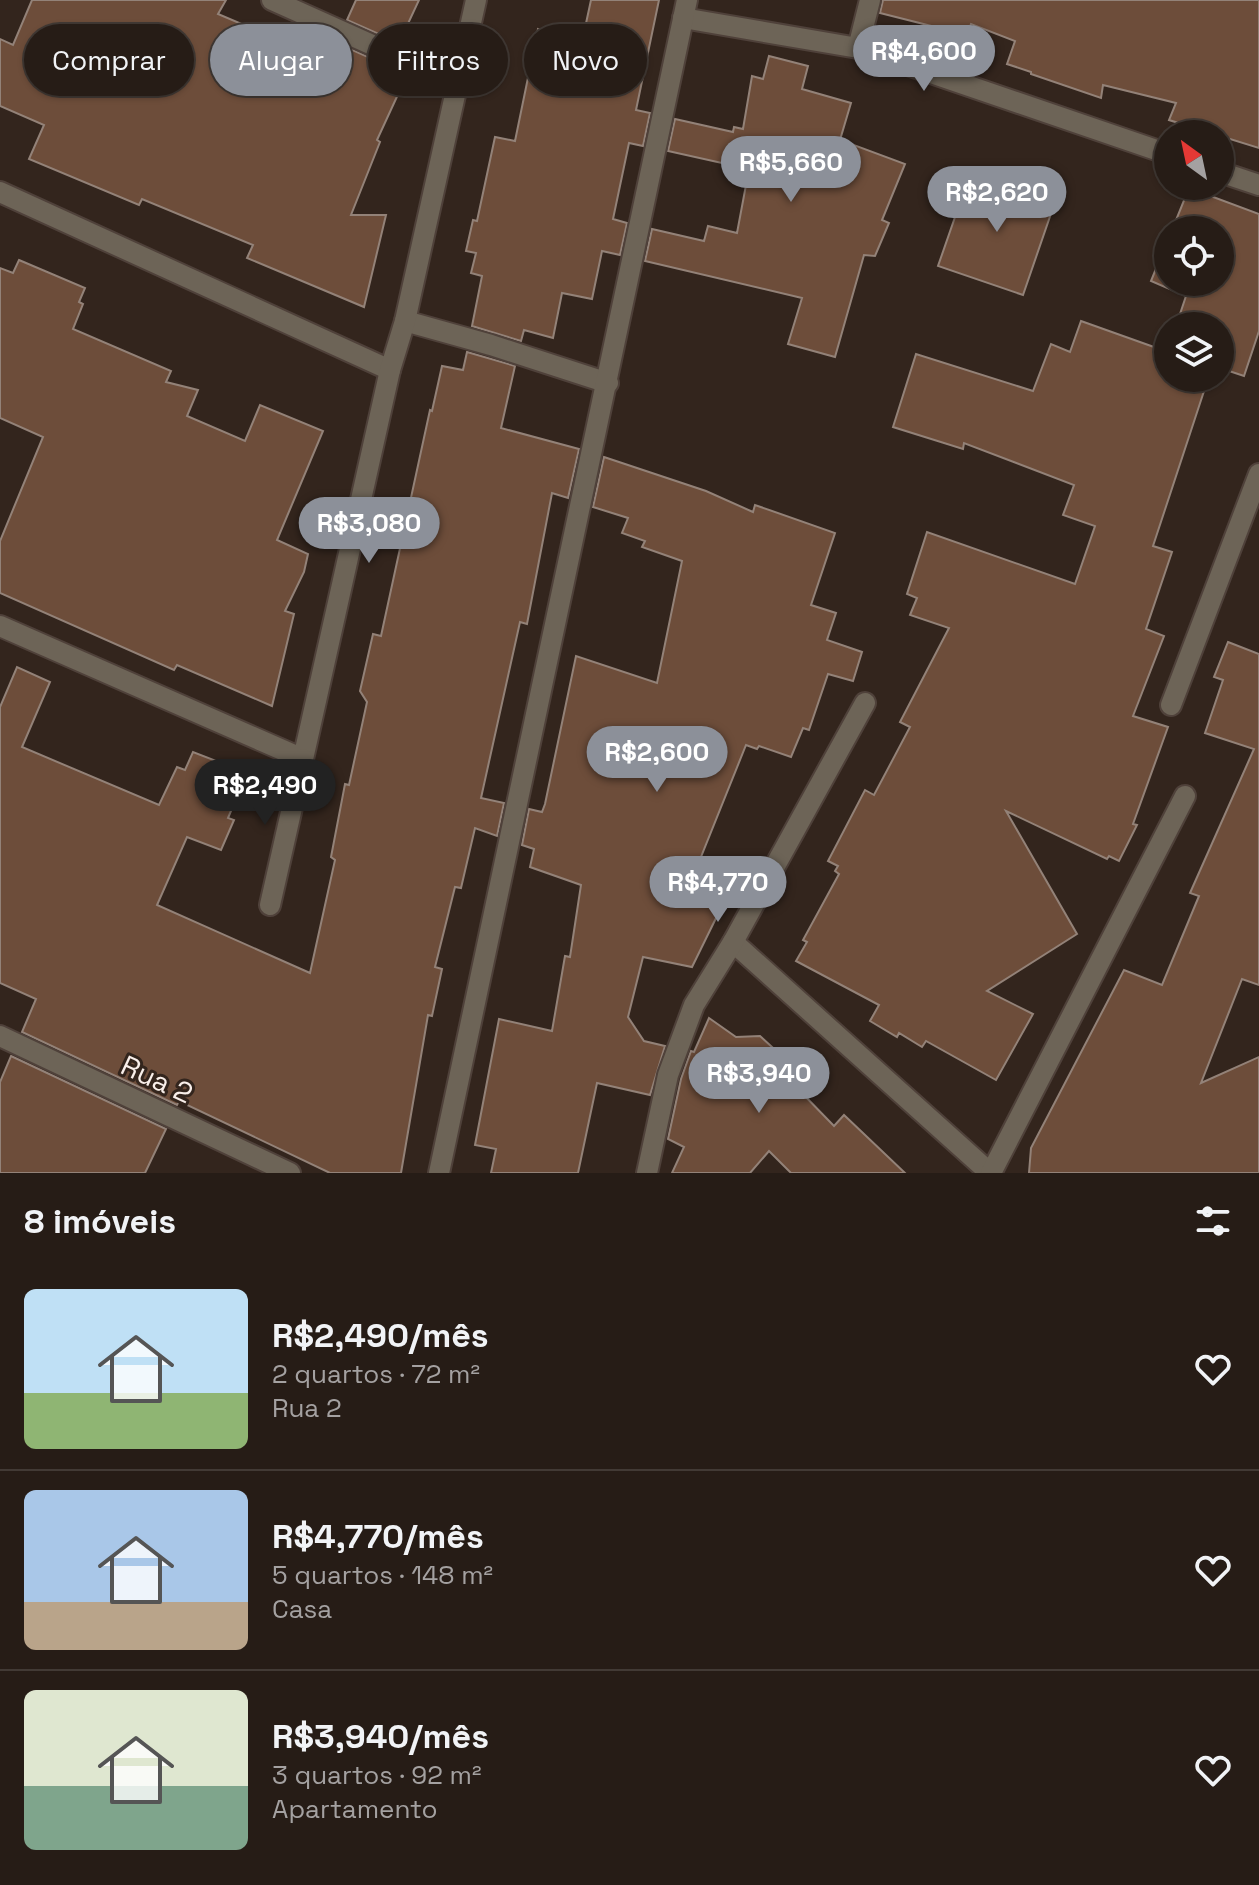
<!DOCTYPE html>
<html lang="pt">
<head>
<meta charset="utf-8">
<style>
  :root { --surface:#261c16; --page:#2e251f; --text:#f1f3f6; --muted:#a4a1a1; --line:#423a35; --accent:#8c9099 }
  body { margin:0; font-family:"Space Grotesk",sans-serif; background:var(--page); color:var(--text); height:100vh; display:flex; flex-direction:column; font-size:30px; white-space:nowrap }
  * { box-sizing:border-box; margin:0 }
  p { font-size:26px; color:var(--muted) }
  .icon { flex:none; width:44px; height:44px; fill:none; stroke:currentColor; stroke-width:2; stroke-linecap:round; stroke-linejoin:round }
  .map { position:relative; height:1173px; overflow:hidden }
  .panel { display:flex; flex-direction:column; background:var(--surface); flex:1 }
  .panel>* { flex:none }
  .guide { position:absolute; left:24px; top:24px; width:800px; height:72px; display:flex; gap:16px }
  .needle { width:52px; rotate:327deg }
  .controls { position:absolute; left:1154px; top:120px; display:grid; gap:16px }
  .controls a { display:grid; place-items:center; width:80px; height:80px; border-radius:50%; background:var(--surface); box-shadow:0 2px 6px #0004,0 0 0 2px var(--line); font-size:40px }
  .price { position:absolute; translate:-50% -68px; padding:0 18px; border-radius:28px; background:var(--accent); color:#fff; font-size:26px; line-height:52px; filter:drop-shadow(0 2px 4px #0008) }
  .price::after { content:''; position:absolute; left:50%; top:48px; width:24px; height:18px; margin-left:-12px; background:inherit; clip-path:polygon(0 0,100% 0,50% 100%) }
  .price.selected { background:#222; color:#fff }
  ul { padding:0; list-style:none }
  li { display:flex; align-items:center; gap:24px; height:200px; padding:0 24px }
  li+li { border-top:2px solid var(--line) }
  li span { display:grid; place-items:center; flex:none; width:224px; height:160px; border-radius:12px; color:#555 }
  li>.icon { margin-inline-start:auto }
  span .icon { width:96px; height:96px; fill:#fffc; stroke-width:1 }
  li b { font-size:34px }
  h2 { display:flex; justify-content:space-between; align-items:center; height:96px; padding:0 24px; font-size:34px }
  .pill { padding:0 28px; border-radius:36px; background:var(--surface); box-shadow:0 2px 6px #0004,0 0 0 2px var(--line); font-size:28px; line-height:72px }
  .pill.selected { background:var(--accent); color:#fff }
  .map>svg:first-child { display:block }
  .building { fill:#6d4d3a; stroke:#938278; stroke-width:2 }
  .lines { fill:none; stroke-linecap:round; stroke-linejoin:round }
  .street-casing { stroke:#4f413a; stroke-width:24 }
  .street { stroke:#6d6457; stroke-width:20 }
  .labels { text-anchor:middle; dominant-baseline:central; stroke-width:6; stroke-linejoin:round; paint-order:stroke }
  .street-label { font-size:28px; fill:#f9efea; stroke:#33251d }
</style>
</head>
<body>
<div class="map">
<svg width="1259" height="1173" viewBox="0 0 1259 1173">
  <rect width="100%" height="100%" fill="#33251d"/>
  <!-- building -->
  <g class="building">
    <path d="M32 0H226L218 14 329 61 337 43 388 66 382 79 401 88 377 140 380 142 351 215H386L364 307 247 258 253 245 142 199 139 205 29 159 44 125 0 106V39L13 45Z"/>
    <path d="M356 0H419L399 43 347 20Z"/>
    <path d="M591 0H659L636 110 650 113 643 146 629 143 613 219 627 223 620 255 602 251 592 299 562 293 553 338 524 330 521 341 472 326 482 276 471 273 476 253 466 251 473 220 477 221 495 137 515 141 538 29 582 42Z"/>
    <path d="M883 0H1259V148L1169 120 1176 103 1103 85 1101 98 1031 74V72L1007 64 1015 41 971 24 967 35 880 13Z"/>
    <path d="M769 56 808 66 802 89 851 103 840 140 905 164 882 220 889 223 875 256 864 255 835 357 788 344 802 298 645 261 652 229 704 241 708 226 737 233 749 169 668 151 675 119 733 132 734 127 743 129 752 76 763 79Z"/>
    <path d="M970 174 1055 202 1023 295 938 266Z"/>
    <path d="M1189 188 1259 214V331L1244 376 1220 368V326H1176L1186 296 1151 281 1168 239V282H1220V230H1172Z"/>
    <path d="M19 260 85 288 79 302 83 304 73 329 171 371 166 382 198 390 187 416 245 441 260 405 323 431 277 540 308 554 304 572 285 611 294 614 272 706 177 665 174 670 0 593V541L43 437 0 418V268L13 273Z"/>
    <path d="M1081 321 1168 352V378H1212L1210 383 1207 382 1153 546 1172 552 1146 629 1164 636 1133 716 1168 727 1133 824 1137 825 1119 861 1109 856 1107 859 1006 811 1077 934 987 991 1033 1014 996 1080 926 1041 922 1047 899 1033 897 1037 870 1021 879 1005 796 961 807 942 803 940 839 874 835 871 838 866 828 861 865 790 874 795 910 727 900 722 949 628 910 615 917 598 907 594 927 532 1075 584 1095 526 1063 515 1074 485 964 443 963 449 893 427 916 354 1033 391 1051 344 1070 352Z"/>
    <path d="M467 352 515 366 501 428 579 449 568 498 552 493 527 624 520 622 481 798 504 803 497 836 475 828 461 888 455 887 435 967 442 969 432 1016 428 1015 401 1173H330L179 1101 177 1105 22 1032 36 999 0 983V707L17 667 50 682 22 747 159 805 177 767 185 770 193 752 247 773 228 818 234 820 221 850 187 837 157 905 310 973 335 860 331 857 345 784 349 785 367 702 360 691 373 634 381 636 430 410 432 411 442 366 463 370Z"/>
    <path d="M604 457 706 491 753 512 755 505 835 533 811 605 836 613 827 640 862 652 853 681 828 674 809 730 803 728 791 757 759 746 757 749 746 745 701 857 726 866 711 907 720 910 692 967 643 957 628 1017 644 1041 665 1046 650 1095 597 1083 578 1173H491L496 1149 475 1145 499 1019 552 1031 565 956 570 957 581 885 530 867 534 849 522 845 529 809 542 812 545 804 576 656 657 683 682 561 642 547 645 541 622 533 628 518 593 507Z"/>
    <path d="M1228 642 1259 654V985L1242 979 1201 1083 1259 1057V1173H1029L1031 1148 1124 970 1162 985 1199 896 1190 893 1254 749 1205 733 1223 680 1214 677Z"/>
    <path d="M709 1018 736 1037 760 1036 794 1067 799 1077V1090L834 1126 844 1115 905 1173H791L769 1151 750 1173H672L684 1147 668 1139 681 1079 691 1051 694 1052Z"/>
    <path d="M11 1056 166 1129 145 1173H0V1082Z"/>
  </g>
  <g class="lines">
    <defs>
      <g id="street">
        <path d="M272 0 457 83"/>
        <path d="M683 18 858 48 1168 154"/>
        <path d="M858 48 870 0"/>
        <path d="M1220 172 1259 185"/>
        <path d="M0 192 390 370"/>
        <path d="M405 321 491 345 608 383"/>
        <path d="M0 626 303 759 390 370 405 321 476 0"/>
        <path d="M1171 705 1259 474"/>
        <path d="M270 905 303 759"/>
        <path d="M733 942 990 1173"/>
        <path d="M0 1036 290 1173"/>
        <path d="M439 1173 687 0"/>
        <path d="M647 1173 668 1075 694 1005 733 942 865 703"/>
        <path d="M991 1173 1185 796"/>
      </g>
    </defs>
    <!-- street casing -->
    <use href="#street" class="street-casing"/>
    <!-- street -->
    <use href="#street" class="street"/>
  </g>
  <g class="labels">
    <!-- street labels -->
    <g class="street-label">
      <text transform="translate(157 1079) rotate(25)">Rua 2</text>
    </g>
  </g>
</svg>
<div class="controls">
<a><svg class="needle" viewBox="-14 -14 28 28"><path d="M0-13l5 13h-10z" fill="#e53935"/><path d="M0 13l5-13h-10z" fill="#a4a1a1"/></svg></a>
<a><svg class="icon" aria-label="locate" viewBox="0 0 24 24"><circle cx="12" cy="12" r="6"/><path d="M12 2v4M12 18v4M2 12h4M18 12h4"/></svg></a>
<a><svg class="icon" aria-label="layers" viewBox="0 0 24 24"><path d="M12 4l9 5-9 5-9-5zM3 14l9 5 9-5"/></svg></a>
</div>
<b class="price" style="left:924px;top:93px">R$4,600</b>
<b class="price" style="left:791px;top:204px">R$5,660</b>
<b class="price" style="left:997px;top:234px">R$2,620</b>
<b class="price" style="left:369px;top:565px">R$3,080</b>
<b class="price" style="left:657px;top:794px">R$2,600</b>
<b class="price selected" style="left:265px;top:827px">R$2,490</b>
<b class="price" style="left:718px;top:924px">R$4,770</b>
<b class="price" style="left:759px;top:1115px">R$3,940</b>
<div class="guide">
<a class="pill">Comprar</a>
<a class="pill selected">Alugar</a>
<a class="pill">Filtros</a>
<a class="pill">Novo</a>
</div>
</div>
<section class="panel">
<h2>8 imóveis<svg class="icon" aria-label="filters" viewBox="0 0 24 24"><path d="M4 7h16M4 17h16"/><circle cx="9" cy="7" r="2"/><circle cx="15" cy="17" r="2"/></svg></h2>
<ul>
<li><span style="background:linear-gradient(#bfe0f5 65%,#8fb573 0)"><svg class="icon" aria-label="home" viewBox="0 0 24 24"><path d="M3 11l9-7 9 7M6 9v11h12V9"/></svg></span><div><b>R$2,490/mês</b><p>2 quartos · 72 m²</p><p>Rua 2</p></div><svg class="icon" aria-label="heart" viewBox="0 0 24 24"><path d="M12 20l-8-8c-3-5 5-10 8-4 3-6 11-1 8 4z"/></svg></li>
<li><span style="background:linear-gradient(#a9c7e8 70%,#b9a48a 0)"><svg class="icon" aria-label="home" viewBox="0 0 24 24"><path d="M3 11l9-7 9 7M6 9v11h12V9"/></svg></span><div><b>R$4,770/mês</b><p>5 quartos · 148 m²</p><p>Casa</p></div><svg class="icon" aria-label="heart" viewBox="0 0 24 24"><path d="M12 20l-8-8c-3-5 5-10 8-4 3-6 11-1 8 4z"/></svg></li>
<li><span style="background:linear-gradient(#dfe7d0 60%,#7fa58c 0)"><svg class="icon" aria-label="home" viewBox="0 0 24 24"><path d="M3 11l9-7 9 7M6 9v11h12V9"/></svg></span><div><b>R$3,940/mês</b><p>3 quartos · 92 m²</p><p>Apartamento</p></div><svg class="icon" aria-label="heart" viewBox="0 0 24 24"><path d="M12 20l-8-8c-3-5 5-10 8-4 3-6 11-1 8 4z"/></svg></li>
</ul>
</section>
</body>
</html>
